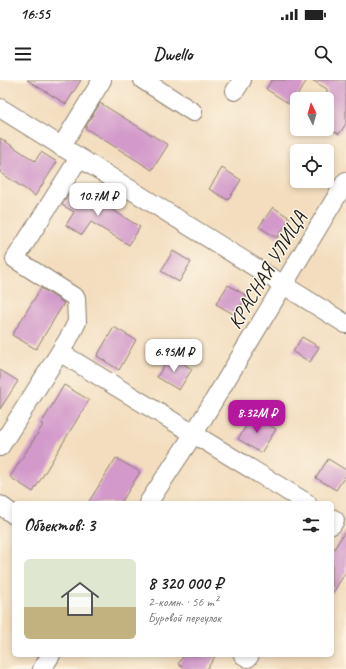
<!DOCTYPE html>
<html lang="ru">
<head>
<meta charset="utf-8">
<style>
  :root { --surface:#fff; --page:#f6f6f6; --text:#222; --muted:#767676; --accent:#b5179e }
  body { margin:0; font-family:Caveat,sans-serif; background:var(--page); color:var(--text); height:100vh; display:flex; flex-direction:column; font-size:15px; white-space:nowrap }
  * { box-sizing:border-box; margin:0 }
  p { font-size:13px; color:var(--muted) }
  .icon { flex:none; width:22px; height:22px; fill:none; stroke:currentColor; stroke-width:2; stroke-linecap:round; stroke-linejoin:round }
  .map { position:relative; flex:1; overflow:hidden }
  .side { position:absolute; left:12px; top:421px; width:322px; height:156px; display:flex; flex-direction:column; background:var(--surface); border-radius:6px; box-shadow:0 2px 6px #0003 }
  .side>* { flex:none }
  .needle { width:26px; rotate:355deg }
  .fabs { position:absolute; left:290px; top:12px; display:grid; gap:8px }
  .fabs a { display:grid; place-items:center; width:44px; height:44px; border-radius:6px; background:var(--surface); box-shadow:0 2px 6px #0003; font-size:20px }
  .price { position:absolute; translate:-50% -34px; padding:0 9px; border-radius:8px; background:#fff; color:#222; font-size:13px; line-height:26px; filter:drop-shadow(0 1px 2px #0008) }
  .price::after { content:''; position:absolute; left:50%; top:24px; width:12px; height:9px; margin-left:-6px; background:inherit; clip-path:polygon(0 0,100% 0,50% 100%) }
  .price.on { background:var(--accent); color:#fff }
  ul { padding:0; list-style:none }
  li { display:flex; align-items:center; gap:12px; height:100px; padding:0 12px }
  li span { display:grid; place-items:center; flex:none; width:112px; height:80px; border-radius:6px; color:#555 }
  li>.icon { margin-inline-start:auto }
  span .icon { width:48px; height:48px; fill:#fffc; stroke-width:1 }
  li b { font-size:17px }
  h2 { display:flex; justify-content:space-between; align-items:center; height:48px; padding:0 12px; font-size:17px }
  .status { display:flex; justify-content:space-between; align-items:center; height:28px; padding:0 20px; background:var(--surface); direction:ltr }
  .status svg { height:11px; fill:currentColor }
  header { display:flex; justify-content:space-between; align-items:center; height:52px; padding:0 12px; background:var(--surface); font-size:18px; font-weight:600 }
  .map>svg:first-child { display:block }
  .building { fill:#d299ca }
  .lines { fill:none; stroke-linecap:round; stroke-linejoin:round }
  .minor-casing { stroke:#887c6d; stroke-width:20 }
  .minor { stroke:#fff; stroke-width:18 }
  .labels { text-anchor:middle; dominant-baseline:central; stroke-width:3; stroke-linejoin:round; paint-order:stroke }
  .street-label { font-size:20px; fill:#1c1c1c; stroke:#fcf5e5 }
</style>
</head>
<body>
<div class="status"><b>16:55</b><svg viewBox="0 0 49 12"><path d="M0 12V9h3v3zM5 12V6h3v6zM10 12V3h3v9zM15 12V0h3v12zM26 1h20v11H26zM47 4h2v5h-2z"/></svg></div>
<header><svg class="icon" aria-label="menu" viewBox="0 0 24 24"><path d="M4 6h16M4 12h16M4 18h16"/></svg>Dwello<svg class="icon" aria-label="search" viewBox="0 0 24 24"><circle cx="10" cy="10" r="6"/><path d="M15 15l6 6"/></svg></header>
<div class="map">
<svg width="346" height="589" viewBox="0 0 346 589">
  <rect width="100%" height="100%" fill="#fcf5e5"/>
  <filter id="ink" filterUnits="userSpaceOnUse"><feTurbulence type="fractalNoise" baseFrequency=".025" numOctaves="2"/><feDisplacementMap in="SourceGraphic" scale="8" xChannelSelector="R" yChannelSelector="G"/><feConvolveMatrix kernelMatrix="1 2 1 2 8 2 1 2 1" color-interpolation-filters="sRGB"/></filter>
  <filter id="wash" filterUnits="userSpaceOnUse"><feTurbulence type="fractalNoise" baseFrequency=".012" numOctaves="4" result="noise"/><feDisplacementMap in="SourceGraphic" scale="16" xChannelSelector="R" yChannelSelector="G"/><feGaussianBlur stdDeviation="0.9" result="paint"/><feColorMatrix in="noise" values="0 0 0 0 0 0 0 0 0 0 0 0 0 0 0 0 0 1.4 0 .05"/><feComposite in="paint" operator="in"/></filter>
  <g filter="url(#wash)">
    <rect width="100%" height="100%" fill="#f3ddbe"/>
    <g id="blocks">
      <!-- building -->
      <g class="building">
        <path d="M27 0H81L66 24Z"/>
        <path d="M272 0H307L291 25 266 9Z"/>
        <path d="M312 0H346V44L339 54 327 47V9Z"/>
        <path d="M100 23 168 65 152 90 85 48Z"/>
        <path d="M0 58 35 81 41 72 57 82 35 116 0 92Z"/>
        <path d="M222 88 241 100 228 120 209 109Z"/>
        <path d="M74 106 140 147 129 165 91 142 82 155 66 145 74 132 62 125Z"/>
        <path d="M273 127 290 138 277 158 259 147Z"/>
        <path d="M173 171 191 182 179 202 161 191Z"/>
        <path d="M228 205 247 216 235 235 216 224Z"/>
        <path d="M41 208 64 223 36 269 12 255Z"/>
        <path d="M114 247 136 260 119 290 97 276Z"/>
        <path d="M302 257 319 267 310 282 293 272Z"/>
        <path d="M170 276 192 289 179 310 157 297Z"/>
        <path d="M0 290 18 301 0 329Z"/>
        <path d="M64 305 89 320 33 412 10 397 43 345 41 344Z"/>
        <path d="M253 335 276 349 261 373 238 359Z"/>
        <path d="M116 378 140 392 121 423H88Z"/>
        <path d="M328 379 346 390V395L336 410 316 398Z"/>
        <path d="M346 450V492L332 514V472Z"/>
        <path d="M184 575H216L207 589H185L178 584Z"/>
      </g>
    </g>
  </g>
  <g filter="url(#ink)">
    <use href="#blocks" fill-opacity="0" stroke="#887c6d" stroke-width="1"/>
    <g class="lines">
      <defs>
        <g id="minor">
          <path d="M143 0 193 32"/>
          <path d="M235 11 242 0"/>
          <path d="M0 28 346 244"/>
          <path d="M61 67 102 0"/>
          <path d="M61 273 307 423"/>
          <path d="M0 367 70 256 77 242 76 218 15 179 79 78"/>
          <path d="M148 423 193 355 346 101"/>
          <path d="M0 425 14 435"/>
          <path d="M332 438 335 440 332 445"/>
          <path d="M243 575 248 578 250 575"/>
          <path d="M42 589 51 575"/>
        </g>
      </defs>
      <!-- minor casing -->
      <use href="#minor" class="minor-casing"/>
      <!-- minor -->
      <use href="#minor" class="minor"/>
    </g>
  </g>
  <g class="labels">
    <!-- street labels -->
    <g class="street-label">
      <text transform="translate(267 190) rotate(-59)">КРАСНАЯ УЛИЦА</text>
    </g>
  </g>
</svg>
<div class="fabs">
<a><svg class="needle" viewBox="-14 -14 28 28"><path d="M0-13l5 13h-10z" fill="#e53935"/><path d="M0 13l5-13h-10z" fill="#767676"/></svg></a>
<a><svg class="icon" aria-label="locate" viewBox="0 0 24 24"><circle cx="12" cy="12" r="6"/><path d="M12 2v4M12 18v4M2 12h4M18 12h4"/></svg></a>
</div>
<b class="price" style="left:98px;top:137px">10.7M ₽</b>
<b class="price" style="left:174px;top:293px">6.95M ₽</b>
<b class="price on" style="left:257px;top:354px">8.32M ₽</b>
<section class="side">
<h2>Объектов: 3<svg class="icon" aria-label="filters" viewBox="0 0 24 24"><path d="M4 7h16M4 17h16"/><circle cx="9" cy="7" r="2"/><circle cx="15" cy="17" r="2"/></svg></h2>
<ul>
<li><span style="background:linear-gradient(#dfe7d0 60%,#c2b280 0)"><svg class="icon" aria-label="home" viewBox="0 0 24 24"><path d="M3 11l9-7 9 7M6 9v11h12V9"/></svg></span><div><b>8 320 000 ₽</b><p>2-комн. · 56 m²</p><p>Буровой переулок</p></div></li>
</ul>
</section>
</div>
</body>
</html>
